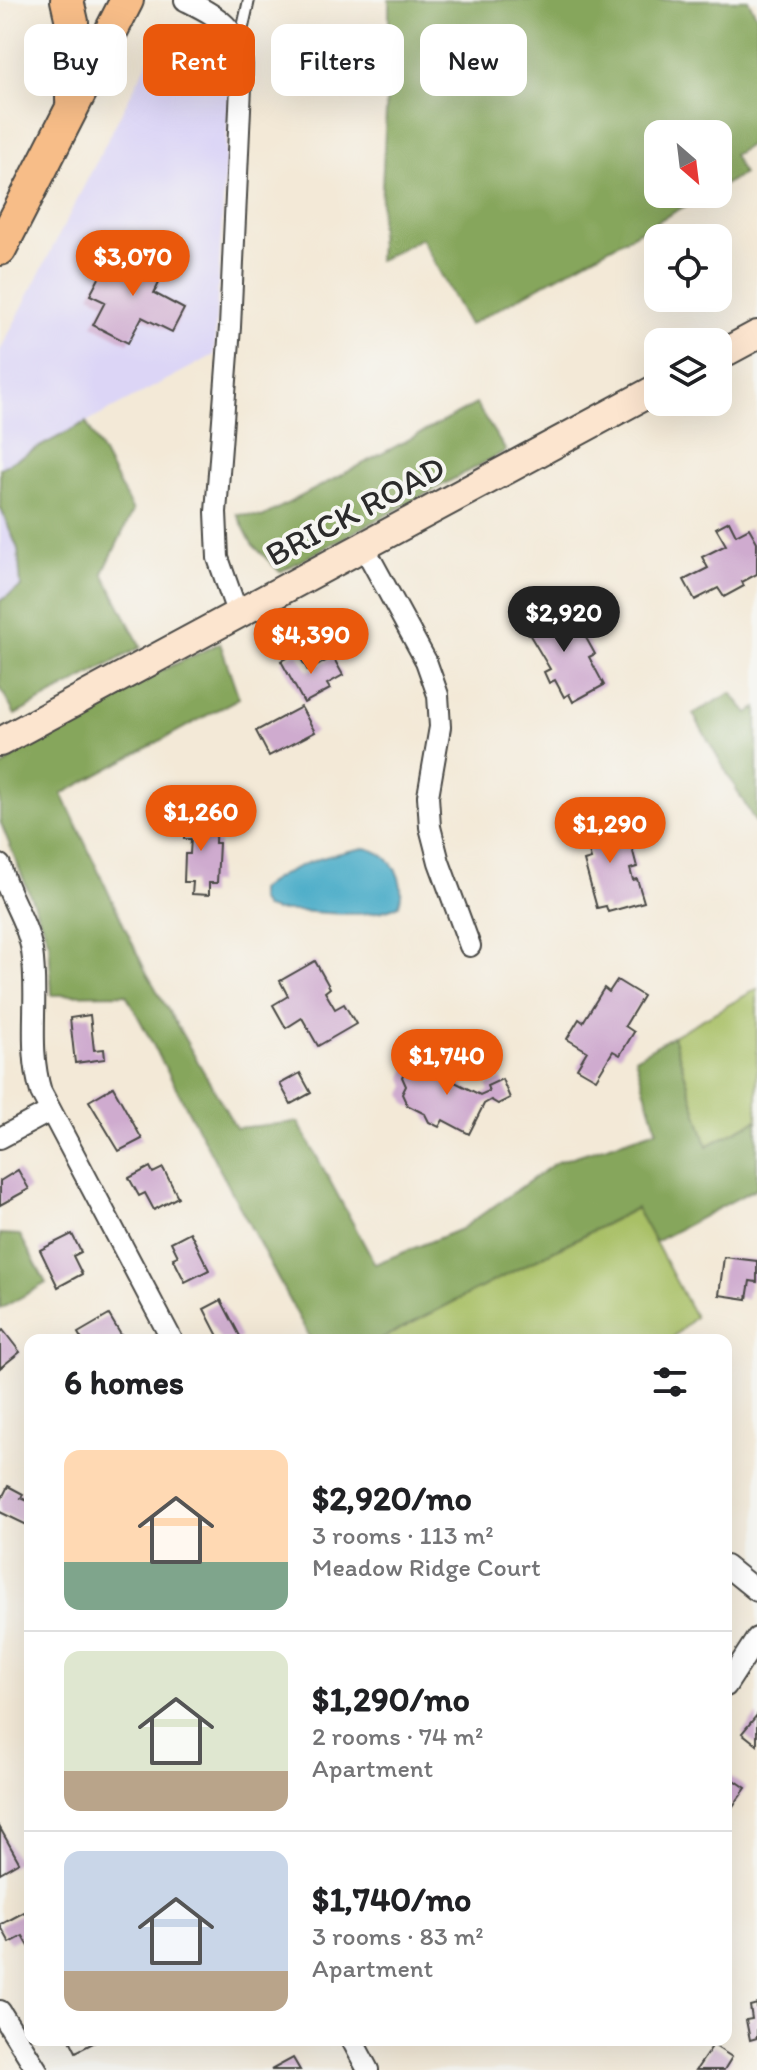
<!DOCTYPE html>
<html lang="en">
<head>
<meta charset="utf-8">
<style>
  :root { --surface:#fff; --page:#f2f2f2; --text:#202124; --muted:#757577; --line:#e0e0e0; --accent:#ea580c }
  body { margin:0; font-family:Itim,sans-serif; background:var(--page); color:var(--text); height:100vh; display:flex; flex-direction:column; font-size:30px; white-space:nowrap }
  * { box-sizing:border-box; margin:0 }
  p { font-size:26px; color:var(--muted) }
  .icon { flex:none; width:44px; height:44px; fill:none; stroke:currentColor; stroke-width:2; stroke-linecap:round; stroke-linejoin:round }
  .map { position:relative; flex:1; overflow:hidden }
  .details { position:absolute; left:24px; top:1334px; width:708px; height:712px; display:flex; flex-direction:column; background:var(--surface); border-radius:16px; box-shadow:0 8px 32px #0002 }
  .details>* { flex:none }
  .guide { position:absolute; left:24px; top:24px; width:710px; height:72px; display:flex; gap:16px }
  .needle { width:52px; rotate:152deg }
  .tools { position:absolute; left:644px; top:120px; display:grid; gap:16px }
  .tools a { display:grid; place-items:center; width:88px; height:88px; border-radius:16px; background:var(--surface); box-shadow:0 8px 32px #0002; font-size:40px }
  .price { position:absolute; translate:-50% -68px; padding:0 18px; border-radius:28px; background:var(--accent); color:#fff; font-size:26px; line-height:52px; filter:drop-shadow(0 2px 4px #0008) }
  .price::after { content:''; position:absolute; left:50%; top:48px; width:24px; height:18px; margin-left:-12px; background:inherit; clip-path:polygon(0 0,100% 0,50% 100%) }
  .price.on { background:#222; color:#fff }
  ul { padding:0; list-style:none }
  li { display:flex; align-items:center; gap:24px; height:200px; padding:0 40px }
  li+li { border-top:2px solid var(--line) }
  li span { display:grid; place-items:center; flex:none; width:224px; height:160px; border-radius:16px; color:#555 }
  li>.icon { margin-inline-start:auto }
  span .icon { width:96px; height:96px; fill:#fffc; stroke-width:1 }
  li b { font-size:34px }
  h2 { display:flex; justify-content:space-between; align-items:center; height:96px; padding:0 40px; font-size:34px }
  .pill { padding:0 28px; border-radius:16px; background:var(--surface); box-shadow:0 8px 32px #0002; font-size:28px; line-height:72px }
  .pill.on { background:var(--accent); color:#fff }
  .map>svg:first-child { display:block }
  .built { fill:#dcd5f6 }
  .green { fill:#a9c066; stroke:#6a7648; stroke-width:2 }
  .forest { fill:#86a65b; stroke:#586843; stroke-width:2 }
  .water { fill:#48acc8; stroke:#3a6c7a; stroke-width:2 }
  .building { fill:#cfabcf }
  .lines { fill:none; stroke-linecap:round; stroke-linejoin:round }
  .lane-casing { stroke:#494845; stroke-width:14 }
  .street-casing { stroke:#494845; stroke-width:24 }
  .secondary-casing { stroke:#494845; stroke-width:32 }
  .primary-casing { stroke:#494845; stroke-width:36 }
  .lane { stroke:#fff; stroke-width:10 }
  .street { stroke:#fff; stroke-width:20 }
  .secondary { stroke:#fce5cf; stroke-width:28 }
  .primary { stroke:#f7bd88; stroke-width:32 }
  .labels { text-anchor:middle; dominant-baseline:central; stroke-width:8; stroke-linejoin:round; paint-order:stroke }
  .street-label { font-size:34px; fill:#2b2b2b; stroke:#f6f6f2 }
</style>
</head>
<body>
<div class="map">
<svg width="757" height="2070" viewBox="0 0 757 2070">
  <rect width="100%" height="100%" fill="#f6f6f2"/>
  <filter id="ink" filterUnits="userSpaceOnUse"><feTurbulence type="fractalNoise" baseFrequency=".0125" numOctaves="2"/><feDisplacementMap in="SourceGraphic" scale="16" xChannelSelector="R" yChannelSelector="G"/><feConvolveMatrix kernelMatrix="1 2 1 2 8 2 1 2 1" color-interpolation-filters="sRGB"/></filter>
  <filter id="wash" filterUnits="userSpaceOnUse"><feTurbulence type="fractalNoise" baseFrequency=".006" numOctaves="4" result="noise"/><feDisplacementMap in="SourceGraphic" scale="32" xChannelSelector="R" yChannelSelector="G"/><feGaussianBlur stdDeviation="1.8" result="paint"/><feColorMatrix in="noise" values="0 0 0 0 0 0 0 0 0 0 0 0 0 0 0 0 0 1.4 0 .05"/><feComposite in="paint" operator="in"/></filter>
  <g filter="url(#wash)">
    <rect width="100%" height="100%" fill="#f3e9d7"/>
    <!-- built -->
    <g class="built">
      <path d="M176 27 192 28 210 37 221 47 227 70 229 97 214 355 0 468V351L160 37Z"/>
      <path d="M0 506 18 549 21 588 0 601Z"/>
    </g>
    <!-- green -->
    <g class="green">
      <path d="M757 989V1120L707 1146 673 1036Z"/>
      <path d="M637 1208 695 1317 670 1340H379Z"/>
    </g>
    <!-- forest -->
    <g class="forest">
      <path d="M389 0H748L757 16V141L733 155 743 174 718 188V134H658V194H707L469 325 421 238 378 261 389 56Z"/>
      <path d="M476 404 506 451 280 572 252 544 237 514 262 517Z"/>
      <path d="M86 422 133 511 103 573 141 647 15 715 0 687V601L21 587 18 549 0 506V468Z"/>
      <path d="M220 643 239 698 62 794 145 970 236 1128 298 1122 375 1264 461 1229 557 1162 657 1130 635 1058 673 1036 707 1146 757 1120V1188L655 1242 636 1208 379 1340H311L126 994 52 995 49 942 0 821V769L25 747 163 670Z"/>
      <path d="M731 693 748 713 757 708V825L693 714Z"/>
      <path d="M0 1234 20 1235 46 1283 0 1309Z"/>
    </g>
    <!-- water -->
    <path class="water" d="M365 848C391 853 407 879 399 905 367 922 312 909 276 911L264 908 259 899V890C289 866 328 854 365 848Z"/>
    <g id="blocks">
      <!-- building -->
      <g class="building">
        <path d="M131 249 167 267 154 293 184 309 172 332 142 317 128 343 93 325 105 302 90 295 106 265 119 272Z"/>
        <path d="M729 521 736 535 749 528 757 542V574L742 582 744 586 724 597 718 588 695 600 684 580 708 568 702 557 726 545 716 528Z"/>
        <path d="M538 607 548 626 569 614 577 628 580 627 595 654 589 657 604 685 573 702 569 694 564 697 555 680 549 683 544 672 550 669 519 617Z"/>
        <path d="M297 652 308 671 333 657 343 675 327 684 330 689 304 703 281 661Z"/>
        <path d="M301 707 315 732 269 756 256 731Z"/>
        <path d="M608 808 619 848 631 844 637 867 630 869 633 880 637 879 644 902 608 912 606 906 597 908 584 861 591 859 583 830 589 829 585 815Z"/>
        <path d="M185 815 216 816 215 843H219L217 883H209V895L192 894 193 882H184L185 854H190L191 839H184Z"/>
        <path d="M315 961 330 988 325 992 335 1009 344 1004 356 1024 318 1046 302 1018 286 1028 273 1005 288 996 280 981Z"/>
        <path d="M617 980 643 996 625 1026 634 1032 620 1055 613 1051 596 1079 577 1068 587 1051 567 1039 579 1019 583 1022 604 988 609 992Z"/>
        <path d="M90 1015 94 1050 104 1049 105 1059 75 1063 70 1018Z"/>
        <path d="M434 1063 450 1071 447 1078 480 1095 489 1091 487 1086 502 1079 510 1098 498 1104 491 1100 484 1104 469 1134 443 1120 439 1127 429 1122 425 1114 407 1105 402 1094 406 1086 402 1077 407 1066 413 1064 429 1071Z"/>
        <path d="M300 1073 311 1093 291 1104 280 1084Z"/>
        <path d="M113 1087 142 1139 119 1151 89 1101Z"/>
        <path d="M150 1167 153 1173 163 1168 178 1197 154 1210 145 1193 139 1196 129 1178Z"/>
        <path d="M18 1170 29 1189 0 1205V1181Z"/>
        <path d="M190 1232 209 1270 185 1282 173 1258 178 1256 171 1242Z"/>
        <path d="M72 1234 81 1252 73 1256 82 1274 58 1287 40 1250Z"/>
        <path d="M724 1257 757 1261V1282L750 1281 747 1299 719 1295Z"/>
        <path d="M221 1300 241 1338 237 1340H220L204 1309Z"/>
        <path d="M109 1315 124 1340H82L78 1333Z"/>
        <path d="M3 1330 20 1352 0 1368V1333Z"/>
        <path d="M8 1486 23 1494 21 1498 30 1502 29 1526 0 1512V1502Z"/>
        <path d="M757 1715V1745L742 1733Z"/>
        <path d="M726 1774 746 1788 733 1806 726 1801Z"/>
        <path d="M0 1828 19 1862 0 1873Z"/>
        <path d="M30 1909V1948L23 1936 10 1943 0 1925Z"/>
        <path d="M757 2004V2038L750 2040 746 2020 752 2019 750 2006Z"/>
        <path d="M70 2040H99L76 2052Z"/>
        <path d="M713 2045 732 2057 724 2070H696Z"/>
        <path d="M293 2058 300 2070H271Z"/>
      </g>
    </g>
  </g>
  <g filter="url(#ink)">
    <use href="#blocks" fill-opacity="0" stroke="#494845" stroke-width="2"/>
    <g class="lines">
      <defs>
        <path id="lane" d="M239 45 249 0"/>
        <g id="street">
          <path d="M185 0C218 17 237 25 242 65L230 327 216 512 218 558 238 615"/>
          <path d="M364 547 426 661 438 695 440 727 428 796 430 827 439 862 470 946"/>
          <path d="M0 865C7 895 27 920 32 951 39 998 27 1046 41 1092L172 1340"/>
          <path d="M0 1138 49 1112"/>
          <path d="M726 1566 757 1591"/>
          <path d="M726 1686 757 1638"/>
          <path d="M0 2011 37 2070"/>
          <path d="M352 2040 368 2070"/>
        </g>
        <g id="secondary">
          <path d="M718 356 757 335"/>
          <path d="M0 742 658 388"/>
        </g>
        <g id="primary">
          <path d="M67 0 72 22V100"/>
          <path d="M0 249 127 0"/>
        </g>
      </defs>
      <!-- lane casing -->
      <use href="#lane" class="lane-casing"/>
      <!-- street casing -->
      <use href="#street" class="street-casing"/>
      <!-- secondary casing -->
      <use href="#secondary" class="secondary-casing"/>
      <!-- primary casing -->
      <use href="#primary" class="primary-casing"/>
      <!-- lane -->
      <use href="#lane" class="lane"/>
      <!-- street -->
      <use href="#street" class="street"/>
      <!-- secondary -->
      <use href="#secondary" class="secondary"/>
      <!-- primary -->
      <use href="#primary" class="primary"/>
    </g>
  </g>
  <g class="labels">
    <!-- street labels -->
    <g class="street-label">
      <text transform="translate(355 511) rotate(-28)">BRICK ROAD</text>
    </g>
  </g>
</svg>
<div class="tools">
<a><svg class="needle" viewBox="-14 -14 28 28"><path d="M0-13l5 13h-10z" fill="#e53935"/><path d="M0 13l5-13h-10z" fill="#757577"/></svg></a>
<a><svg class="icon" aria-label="locate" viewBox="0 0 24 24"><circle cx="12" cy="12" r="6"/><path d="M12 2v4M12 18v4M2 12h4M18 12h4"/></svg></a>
<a><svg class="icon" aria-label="layers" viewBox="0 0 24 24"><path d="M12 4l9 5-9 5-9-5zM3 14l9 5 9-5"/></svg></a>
</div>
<b class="price" style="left:133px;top:298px">$3,070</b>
<b class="price on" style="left:564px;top:654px">$2,920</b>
<b class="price" style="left:311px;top:676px">$4,390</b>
<b class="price" style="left:201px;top:853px">$1,260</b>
<b class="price" style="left:610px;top:865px">$1,290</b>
<b class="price" style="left:447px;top:1097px">$1,740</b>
<div class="guide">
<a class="pill">Buy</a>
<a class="pill on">Rent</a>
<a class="pill">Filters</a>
<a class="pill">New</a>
</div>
<section class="details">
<h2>6 homes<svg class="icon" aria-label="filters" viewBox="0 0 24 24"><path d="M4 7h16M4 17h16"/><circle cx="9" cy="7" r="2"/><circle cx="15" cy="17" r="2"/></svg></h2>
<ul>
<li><span style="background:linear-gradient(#ffd9b3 70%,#7fa58c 0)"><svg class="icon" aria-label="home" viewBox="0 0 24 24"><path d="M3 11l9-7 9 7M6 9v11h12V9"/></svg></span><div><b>$2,920/mo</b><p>3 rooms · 113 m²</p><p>Meadow Ridge Court</p></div></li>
<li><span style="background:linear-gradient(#dfe7d0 75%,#b9a48a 0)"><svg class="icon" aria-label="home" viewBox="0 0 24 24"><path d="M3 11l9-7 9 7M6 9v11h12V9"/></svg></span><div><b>$1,290/mo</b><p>2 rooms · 74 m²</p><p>Apartment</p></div></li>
<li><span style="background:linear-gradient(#c9d6e8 75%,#b9a48a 0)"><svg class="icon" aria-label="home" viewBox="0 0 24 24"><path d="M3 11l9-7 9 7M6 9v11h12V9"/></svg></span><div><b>$1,740/mo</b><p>3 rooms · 83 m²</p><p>Apartment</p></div></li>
</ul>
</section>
</div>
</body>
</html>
